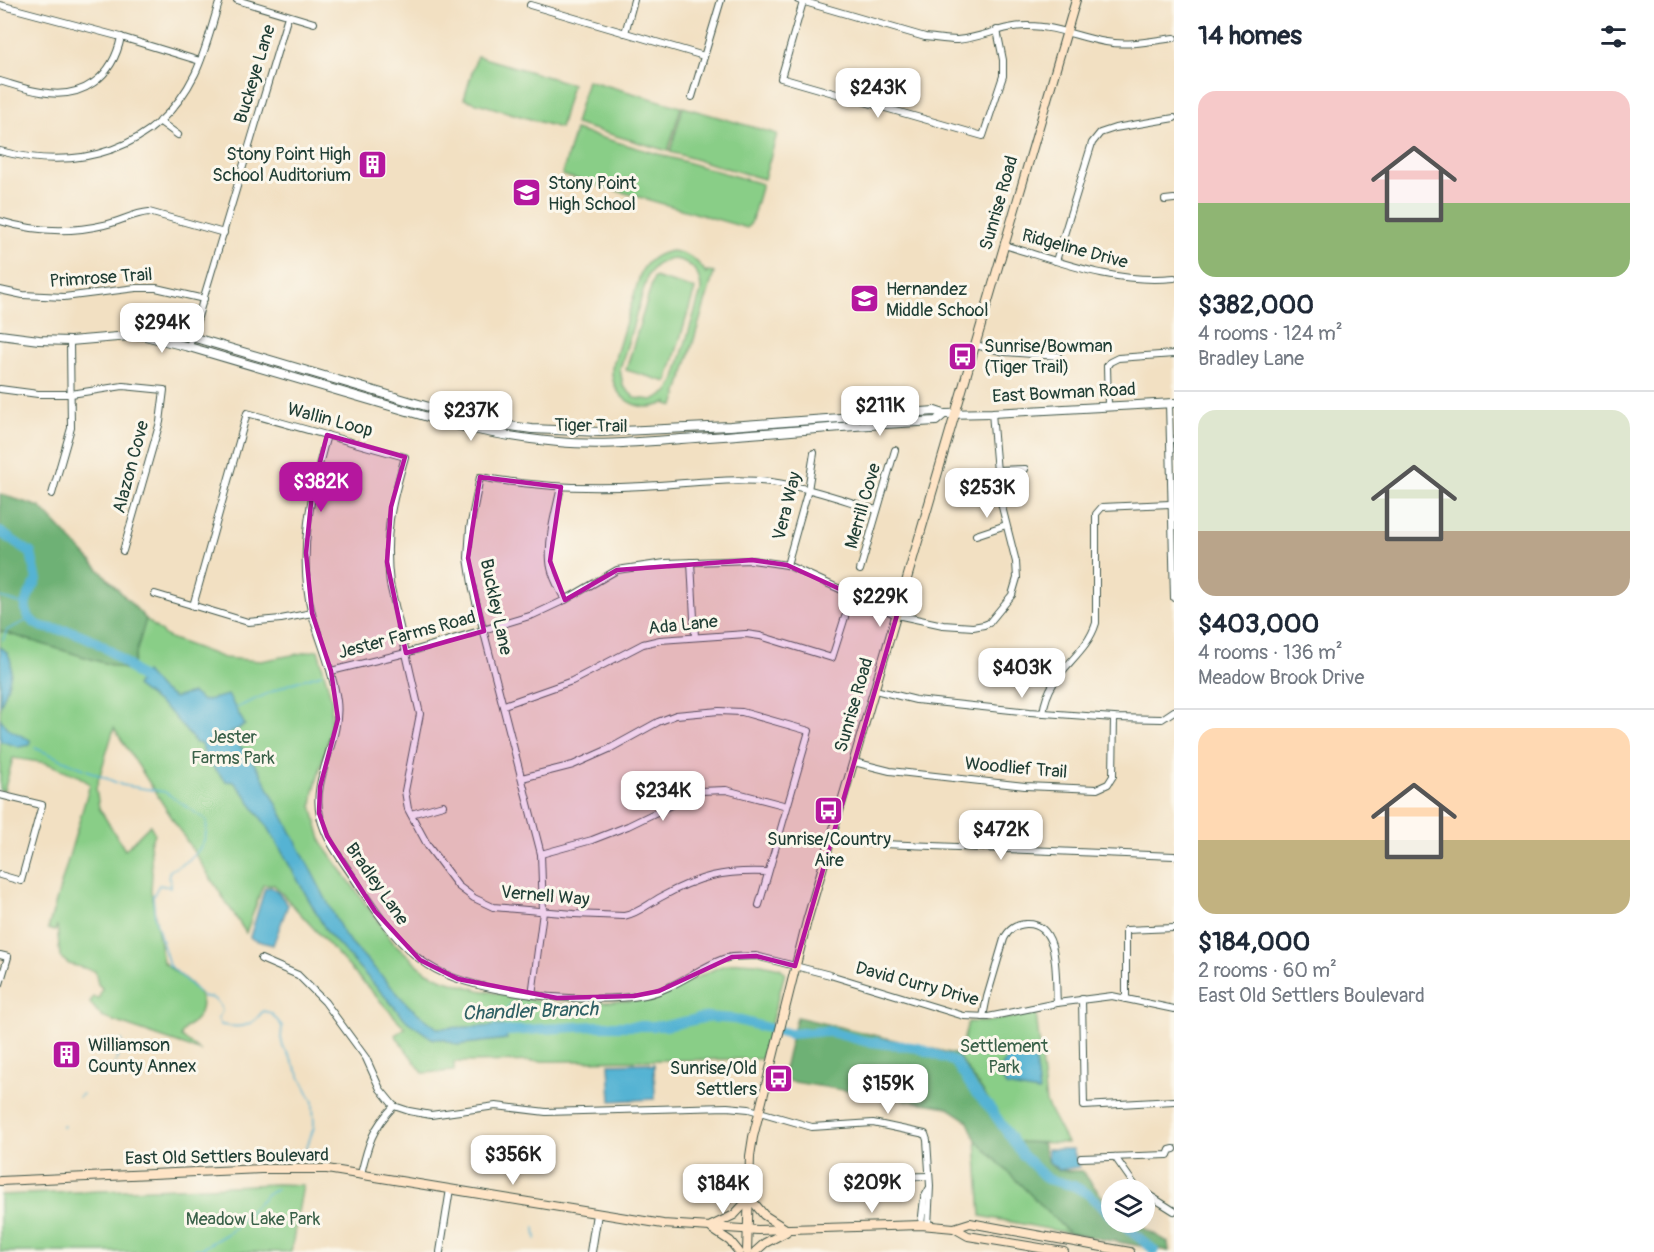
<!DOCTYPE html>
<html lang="en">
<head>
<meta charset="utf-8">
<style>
  :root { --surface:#fff; --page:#f2f2f3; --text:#1f2937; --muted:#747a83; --line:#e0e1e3; --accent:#b5179e }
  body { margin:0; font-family:Pangolin,sans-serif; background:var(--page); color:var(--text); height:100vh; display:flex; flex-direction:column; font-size:22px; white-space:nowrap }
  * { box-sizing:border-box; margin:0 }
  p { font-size:20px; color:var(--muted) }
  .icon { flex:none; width:33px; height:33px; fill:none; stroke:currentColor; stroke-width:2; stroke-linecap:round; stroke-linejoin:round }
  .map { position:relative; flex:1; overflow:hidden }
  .drawer { display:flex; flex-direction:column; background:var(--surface); width:480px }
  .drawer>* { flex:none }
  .fabs { position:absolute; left:1101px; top:1179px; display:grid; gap:12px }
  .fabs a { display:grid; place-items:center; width:54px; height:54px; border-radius:50%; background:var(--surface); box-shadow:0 6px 24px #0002; font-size:30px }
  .price { position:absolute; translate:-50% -51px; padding:0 14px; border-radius:12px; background:#fff; color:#222; font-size:20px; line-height:39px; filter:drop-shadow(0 2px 3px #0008) }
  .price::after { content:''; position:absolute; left:50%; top:36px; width:18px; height:14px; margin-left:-9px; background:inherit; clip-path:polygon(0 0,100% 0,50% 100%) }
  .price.current { background:var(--accent); color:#fff }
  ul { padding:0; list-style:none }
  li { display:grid; align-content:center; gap:12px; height:318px; padding:0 24px }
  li+li { border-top:2px solid var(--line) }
  li span { display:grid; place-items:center; height:186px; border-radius:18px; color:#555 }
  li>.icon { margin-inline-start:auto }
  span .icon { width:108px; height:108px; fill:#fffc; stroke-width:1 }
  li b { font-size:26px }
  h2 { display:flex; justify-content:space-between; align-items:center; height:72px; padding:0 24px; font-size:26px }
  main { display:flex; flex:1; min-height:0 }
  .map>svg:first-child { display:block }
  .green { fill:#89ce87; stroke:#54865e; stroke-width:1.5; fill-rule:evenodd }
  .forest { fill:#6eb174; stroke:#467754; stroke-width:1.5 }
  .water { fill:#55b3d3; stroke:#3a7884; stroke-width:1.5 }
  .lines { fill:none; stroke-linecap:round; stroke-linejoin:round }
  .stream { stroke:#55b3d3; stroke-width:1.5 }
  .canal { stroke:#55b3d3; stroke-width:6 }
  .river { stroke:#55b3d3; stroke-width:10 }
  .minor-casing { stroke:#3f5549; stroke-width:8 }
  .tertiary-casing { stroke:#3f5549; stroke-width:10 }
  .secondary-casing { stroke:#3f5549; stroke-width:10 }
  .minor { stroke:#fff; stroke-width:6 }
  .tertiary { stroke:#fff; stroke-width:8 }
  .secondary { stroke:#fee4c6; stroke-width:8 }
  .marked { fill:#b5179e; fill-opacity:0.2; stroke:#b5179e; stroke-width:4.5; stroke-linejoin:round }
  .labels { text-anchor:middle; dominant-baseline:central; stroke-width:6; stroke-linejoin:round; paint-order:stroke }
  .street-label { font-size:18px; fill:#1f3d34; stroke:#fbf7ec }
  .poi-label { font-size:18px; fill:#1f3d34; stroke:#fbf7ec; text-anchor:start }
  .park-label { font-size:18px; fill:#3a6149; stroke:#fbf7ec }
  .water-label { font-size:20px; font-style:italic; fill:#2f6064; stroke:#fbf7ec }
</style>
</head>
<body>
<main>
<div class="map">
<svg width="1174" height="1252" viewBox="0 0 1174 1252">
  <rect width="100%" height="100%" fill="#fbf7ec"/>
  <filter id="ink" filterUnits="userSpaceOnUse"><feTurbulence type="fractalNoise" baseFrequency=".0167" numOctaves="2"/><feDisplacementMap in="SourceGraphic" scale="12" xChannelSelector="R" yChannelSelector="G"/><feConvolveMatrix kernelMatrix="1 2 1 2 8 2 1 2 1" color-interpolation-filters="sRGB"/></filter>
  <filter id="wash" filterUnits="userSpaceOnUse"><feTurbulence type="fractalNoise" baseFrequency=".008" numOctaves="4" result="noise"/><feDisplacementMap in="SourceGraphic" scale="24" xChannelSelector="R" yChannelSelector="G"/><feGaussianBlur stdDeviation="1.35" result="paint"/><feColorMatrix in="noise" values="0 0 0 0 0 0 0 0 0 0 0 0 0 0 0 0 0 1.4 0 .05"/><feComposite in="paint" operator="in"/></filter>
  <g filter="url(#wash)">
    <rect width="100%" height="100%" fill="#f2e0c2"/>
    <!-- green -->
    <g class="green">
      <path d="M477 56 572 84 560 128 464 99Z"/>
      <path d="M587 80 681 107 668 151 575 124Z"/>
      <path d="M683 107 777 134 764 179 670 152Z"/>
      <path d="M575 130 762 184 751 223 747 228 562 175Z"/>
      <path d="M672 251C688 253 698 260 706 273L707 271 714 273 674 406 667 404V402C641 416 610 399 612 368L641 272C648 259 658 253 672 251ZM668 259C688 258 701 271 701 291L674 381 668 392 653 400 635 398 623 386 620 369 648 275 656 265Z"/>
      <path d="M654 277 695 289 667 382 626 370Z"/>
      <path d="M146 619 167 637 224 658 261 661 318 650 332 701 329 736 314 791 312 806 322 843 392 941 425 971 445 980 479 990 555 1004 650 1000 719 967 738 962 757 963 780 968 785 973 761 1059 454 1062V1071L423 1073 395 1035 405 1028 274 885H263L246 933 114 728 96 788 99 808 125 850 150 825 155 834 150 843 152 874 151 891 163 962C179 976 216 994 196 1019 190 1026 182 1028 181 1037L201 1051 102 1017 90 1003 93 997 99 998 102 988 98 984 95 971 69 964 60 957 57 925 55 931 48 929 90 784 78 776 46 763 13 758 4 791 0 790V631L130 671Z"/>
      <path d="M1036 1013 1046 1103 1067 1143 1018 1142 959 1058 968 1022H985Z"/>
      <path d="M976 1140 1069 1233 981 1216Z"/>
      <path d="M277 1184 303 1185 291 1252H0V1195Z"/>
    </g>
    <!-- forest -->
    <g class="forest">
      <path d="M0 494 40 507 146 619 131 671 0 631Z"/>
      <path d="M797 1017 959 1055V1058L1018 1142 1042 1143C1050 1172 1053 1171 1082 1171L1111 1208 1112 1222 1135 1223 1168 1242 1169 1251 1069 1233 976 1140 967 1120 947 1107 781 1080Z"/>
    </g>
    <!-- water -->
    <g class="water">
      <path d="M0 647C22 659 6 690 0 707Z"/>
      <path d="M145 672 160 689 174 698 192 693 203 701 228 695 245 725 227 735 236 741 259 770 345 936 409 1006 437 1028 504 1026 507 1039 457 1045 443 1039H433L407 1021 327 932 269 829 250 803 248 798 234 782 226 781 207 760 201 744 196 743 170 712 136 686Z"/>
      <path d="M0 718 8 729 30 740V745L19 747 0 741Z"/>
      <path d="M271 887 277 891 288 905 273 945 254 940 250 937 265 888Z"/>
      <path d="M1014 1052H1021L1035 1060 1039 1092 1006 1086 1000 1072 1005 1061Z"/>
      <path d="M649 1063 650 1065 654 1064 655 1099 611 1101 609 1064Z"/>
      <path d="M1047 1149H1073L1079 1167 1059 1170 1049 1162Z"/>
    </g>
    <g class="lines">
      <!-- stream -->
      <g class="stream">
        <path d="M0 597 25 605"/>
        <path d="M3 640 7 630 30 619"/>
        <path d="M236 708 289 684 321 674"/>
        <path d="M35 748 122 785 165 792 206 820C209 837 200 852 186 862 180 866 174 867 169 872L170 887 159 885 153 896 155 918 169 965 204 997C213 996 220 1002 222 1011L218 1019 221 1025C240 1028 251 1028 263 1011L271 1013 282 1026 281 1038 283 1047 290 1057 313 1102 314 1127 305 1152"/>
        <path d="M493 1027 511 1004"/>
        <path d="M113 1072 122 1040"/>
        <path d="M79 1097 83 1094"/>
        <path d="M62 1127 64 1126"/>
        <path d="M535 1228 536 1239"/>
        <path d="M196 1252 230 1232 267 1194 277 1189"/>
      </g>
      <!-- canal -->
      <path class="canal" d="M195 1252 197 1251"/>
      <!-- river -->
      <g class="river">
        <path d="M0 532 31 553 37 580C31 593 20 602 29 617 38 632 62 628 76 633 106 643 129 666 151 687"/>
        <path d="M492 1032 594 1026H665L707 1017 734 1019 790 1034 827 1031 864 1041 918 1048 955 1062 975 1092 990 1108 1022 1154 1047 1179 1074 1186 1088 1194 1112 1216"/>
        <path d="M1120 1222 1154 1250"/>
      </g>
    </g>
  </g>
  <g filter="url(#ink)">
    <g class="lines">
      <defs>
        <g id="minor">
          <path d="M237 0 314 23"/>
          <path d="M798 0 925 37C936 38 947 40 957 40 982 38 1004 25 1029 26 1056 26 1080 38 1106 42 1128 46 1151 41 1174 38"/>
          <path d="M803 2 781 78 983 136 1003 76V60L997 30"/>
          <path d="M0 5 121 37 200 61"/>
          <path d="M530 5 704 56"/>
          <path d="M625 33 634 0"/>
          <path d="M0 81C14 85 27 90 41 92 83 100 113 77 121 37"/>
          <path d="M692 97 721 0"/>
          <path d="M159 121 178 135"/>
          <path d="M0 151C78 172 157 151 195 74 206 51 212 24 220 0"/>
          <path d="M1165 200 1174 199"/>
          <path d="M0 221C33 231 70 233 104 225 119 222 134 213 149 212L224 233"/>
          <path d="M1004 245C1061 262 1114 284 1174 278"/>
          <path d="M1056 261 1092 143 1100 133 1115 128 1174 118"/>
          <path d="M0 290 23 295 64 297 136 288H156L204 299"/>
          <path d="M975 345 1005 352 1058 356"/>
          <path d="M189 347 288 16"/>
          <path d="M0 389 38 394H71L123 386 164 390 160 422 123 551"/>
          <path d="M1169 403 1174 598"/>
          <path d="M1108 405 1107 366 1110 362 1118 358 1174 354"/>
          <path d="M327 435C311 492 297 554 312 614 320 643 333 670 337 701 342 740 311 777 320 816 326 842 343 861 357 883 377 913 397 945 428 965 474 995 591 1005 645 995 673 990 696 969 723 959L732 957 756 956 830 975 964 1016 988 1017 1057 1003 1112 996 1174 1009"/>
          <path d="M997 470 1025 469"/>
          <path d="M561 487C556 510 548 537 550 561 551 575 559 588 565 600"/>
          <path d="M52 494 71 428 70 341"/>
          <path d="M976 535 1006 525"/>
          <path d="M691 562 695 637"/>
          <path d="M787 565 808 490 814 453"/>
          <path d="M860 570 895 450"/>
          <path d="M155 594 248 622 281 619 312 613"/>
          <path d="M193 606 247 413 405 457C391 505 384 533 390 584L420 714 405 791 408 809 428 846 458 886 474 898 493 907 574 914 624 916C639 913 648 904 661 897 699 876 724 870 768 872"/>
          <path d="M331 671 406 653 533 615 565 600 617 570 665 563 752 560 787 565 897 615 943 625 973 627 984 625 989 623 1012 595 1017 578 1016 562 999 495 992 413"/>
          <path d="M875 690 916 700 1030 712 1114 718 1162 719 1174 711"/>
          <path d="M504 705 572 681 643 644 660 640 746 634 760 636 832 658 845 617"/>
          <path d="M1043 713C1049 669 1085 659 1096 623V514L1102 507 1170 504"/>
          <path d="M854 762 890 771 1025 786 1097 789 1108 784 1113 776 1114 718"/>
          <path d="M522 778 573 765 609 749 658 722 676 715 719 711 742 712 809 731 759 905"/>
          <path d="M0 795 42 805 21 881 0 875"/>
          <path d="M411 814 443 805"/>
          <path d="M832 837 858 843 1174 856"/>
          <path d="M541 854 592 840 628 826 700 791 726 790 787 806"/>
          <path d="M0 955 8 957 0 984"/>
          <path d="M261 959 298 975 325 1002 366 1058 380 1089 394 1106"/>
          <path d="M532 995 543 912 541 854 473 590 468 558 470 528 480 477C534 487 588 489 643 486 686 484 729 477 771 482 807 487 843 500 877 510"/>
          <path d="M1082 999 1084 1106 1174 1101"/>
          <path d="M1126 999V930L1174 928"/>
          <path d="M983 1017 987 997 1004 939C1009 929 1015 925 1026 924 1061 922 1055 978 1057 1003"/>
          <path d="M1115 1157 1136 1187 1139 1190"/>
          <path d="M1081 1158 1168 1155 1170 1150 1174 1149"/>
          <path d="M361 1174C368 1144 372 1129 394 1106L409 1111 431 1115 496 1106 546 1112 727 1107 749 1109 812 1127 873 1123 925 1134 927 1140 930 1186 928 1226"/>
          <path d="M888 1177 929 1176"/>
          <path d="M1144 1192 1174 1211"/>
          <path d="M921 1225 924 1198 929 1189"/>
          <path d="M440 1252 450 1189"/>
        </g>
        <g id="tertiary">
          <path d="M0 335 39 340 70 341 141 335 189 347 455 425C489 433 523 439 558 442 599 446 640 442 681 439 766 434 851 425 936 421L944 414"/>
          <path d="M141 335 153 330 192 337 456 415 495 424 532 429 600 432 730 426 935 411 944 414 992 413 1174 403"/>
          <path d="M591 1252 597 1214"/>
        </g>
        <g id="secondary">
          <path d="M0 1181 261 1169H327L663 1224 758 1230 921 1225 954 1228 968 1236 1064 1252"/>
          <path d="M711 1226 734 1215 750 1198 764 1215 786 1229"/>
          <path d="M954 1228 970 1223 1130 1252"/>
          <path d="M712 1229 730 1241 739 1252"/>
          <path d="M747 1252 750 1156 753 1137 807 921 1076 0"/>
          <path d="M755 1252 765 1243 786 1232"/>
        </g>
      </defs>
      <!-- minor casing -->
      <use href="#minor" class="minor-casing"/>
      <!-- tertiary casing -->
      <use href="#tertiary" class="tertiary-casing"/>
      <!-- secondary casing -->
      <use href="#secondary" class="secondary-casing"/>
      <!-- minor -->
      <use href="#minor" class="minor"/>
      <!-- tertiary -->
      <use href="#tertiary" class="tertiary"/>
      <!-- secondary -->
      <use href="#secondary" class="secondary"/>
    </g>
  </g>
  <!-- marked area -->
  <path class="marked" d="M327 435 405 457 391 507 387 562 406 653 484 631 468 558 480 477 561 487 550 561 565 600 617 570 752 560 787 565 897 615 795 966 756 956 732 957 659 991 634 996 557 998 458 979 420 960 375 911 327 836 319 813 320 787 338 719 331 671 312 613 306 553 312 493Z"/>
  <!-- icons -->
  <defs>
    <symbol id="building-square" viewBox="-11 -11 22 22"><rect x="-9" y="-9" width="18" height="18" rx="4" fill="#b5179e" stroke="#fbf7ec"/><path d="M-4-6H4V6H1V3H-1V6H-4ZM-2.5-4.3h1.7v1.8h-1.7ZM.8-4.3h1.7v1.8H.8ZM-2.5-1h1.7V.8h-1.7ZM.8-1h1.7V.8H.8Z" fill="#fff"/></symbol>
    <symbol id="school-square" viewBox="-11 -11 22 22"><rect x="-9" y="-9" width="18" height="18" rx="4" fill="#b5179e" stroke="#fbf7ec"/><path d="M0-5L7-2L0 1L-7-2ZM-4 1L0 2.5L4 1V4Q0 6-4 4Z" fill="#fff"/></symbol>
    <symbol id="bus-square" viewBox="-11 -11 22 22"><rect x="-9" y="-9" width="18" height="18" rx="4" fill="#b5179e" stroke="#fbf7ec"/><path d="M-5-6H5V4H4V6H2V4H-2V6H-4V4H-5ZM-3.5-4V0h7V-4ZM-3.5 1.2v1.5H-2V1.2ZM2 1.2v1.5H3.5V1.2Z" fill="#fff"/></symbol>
  </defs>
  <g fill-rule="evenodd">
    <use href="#building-square" x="356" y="148" width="33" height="33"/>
    <use href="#school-square" x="510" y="176" width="33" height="33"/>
    <use href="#school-square" x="848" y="282" width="33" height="33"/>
    <use href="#bus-square" x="946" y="340" width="33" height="33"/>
    <use href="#bus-square" x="812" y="794" width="33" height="33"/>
    <use href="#building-square" x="50" y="1038" width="33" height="33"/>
    <use href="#bus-square" x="762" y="1062" width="33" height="33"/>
  </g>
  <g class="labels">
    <!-- street labels -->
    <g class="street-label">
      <text transform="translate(255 74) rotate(-73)">Buckeye Lane</text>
      <text transform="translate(999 203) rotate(-74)">Sunrise Road</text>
      <text transform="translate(1075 249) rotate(15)">Ridgeline Drive</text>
      <text transform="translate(101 278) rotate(-4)">Primrose Trail</text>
      <text transform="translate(1064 393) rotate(-3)">East Bowman Road</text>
      <text transform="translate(330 420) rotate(15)">Wallin Loop</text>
      <text transform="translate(591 426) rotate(1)">Tiger Trail</text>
      <text transform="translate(131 467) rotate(-75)">Alazon Cove</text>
      <text transform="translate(787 506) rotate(-76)">Vera Way</text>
      <text transform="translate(863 506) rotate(-74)">Merrill Cove</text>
      <text transform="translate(496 607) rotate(78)">Buckley Lane</text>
      <text transform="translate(683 625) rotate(-6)">Ada Lane</text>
      <text transform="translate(407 635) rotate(-15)">Jester Farms Road</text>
      <text transform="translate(854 705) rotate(-74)">Sunrise Road</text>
      <text transform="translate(1016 768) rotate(5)">Woodlief Trail</text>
      <text transform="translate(377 884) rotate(55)">Bradley Lane</text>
      <text transform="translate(545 896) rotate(5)">Vernell Way</text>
      <text transform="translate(917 984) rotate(15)">David Curry Drive</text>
      <text transform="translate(227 1157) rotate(-1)">East Old Settlers Boulevard</text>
    </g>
    <!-- poi labels -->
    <g class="poi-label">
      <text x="351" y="154" text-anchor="end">Stony Point High<tspan x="351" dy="21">School Auditorium</tspan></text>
      <text x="548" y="183">Stony Point<tspan x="548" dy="21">High School</tspan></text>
      <text x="886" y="289">Hernandez<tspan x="886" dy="21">Middle School</tspan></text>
      <text x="984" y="346">Sunrise/Bowman<tspan x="984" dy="21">(Tiger Trail)</tspan></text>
      <text x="829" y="839" text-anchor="middle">Sunrise/Country<tspan x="829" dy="21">Aire</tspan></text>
      <text x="88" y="1045">Williamson<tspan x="88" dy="21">County Annex</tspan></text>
      <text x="757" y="1068" text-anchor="end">Sunrise/Old<tspan x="757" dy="21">Settlers</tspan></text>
    </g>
    <!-- park labels -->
    <g class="park-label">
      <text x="233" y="737">Jester<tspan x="233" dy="21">Farms Park</tspan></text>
      <text x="1004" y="1046">Settlement<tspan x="1004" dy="21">Park</tspan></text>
      <text x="253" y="1219">Meadow Lake Park</text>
    </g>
    <!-- water labels -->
    <g class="water-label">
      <text transform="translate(530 1011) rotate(-2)">Chandler Branch</text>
    </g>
  </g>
</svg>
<div class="fabs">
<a><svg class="icon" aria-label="layers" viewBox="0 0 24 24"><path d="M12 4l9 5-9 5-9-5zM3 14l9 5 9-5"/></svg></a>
</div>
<b class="price" style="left:878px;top:119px">$243K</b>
<b class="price" style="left:162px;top:354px">$294K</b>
<b class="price" style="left:880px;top:437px">$211K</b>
<b class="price" style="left:471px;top:442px">$237K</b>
<b class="price current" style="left:321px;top:513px">$382K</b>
<b class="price" style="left:987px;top:519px">$253K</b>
<b class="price" style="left:880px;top:628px">$229K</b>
<b class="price" style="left:1022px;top:699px">$403K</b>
<b class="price" style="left:663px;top:822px">$234K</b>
<b class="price" style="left:1001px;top:861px">$472K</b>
<b class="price" style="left:888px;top:1115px">$159K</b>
<b class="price" style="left:513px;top:1186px">$356K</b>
<b class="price" style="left:872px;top:1214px">$209K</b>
<b class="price" style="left:723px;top:1215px">$184K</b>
</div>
<section class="drawer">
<h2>14 homes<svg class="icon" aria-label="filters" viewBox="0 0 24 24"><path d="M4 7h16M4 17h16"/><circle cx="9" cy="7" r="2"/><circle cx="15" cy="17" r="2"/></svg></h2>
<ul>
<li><span style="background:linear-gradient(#f6c9c9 60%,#8fb573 0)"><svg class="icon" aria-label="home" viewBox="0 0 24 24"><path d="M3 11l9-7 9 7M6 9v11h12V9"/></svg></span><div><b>$382,000</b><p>4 rooms · 124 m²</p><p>Bradley Lane</p></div></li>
<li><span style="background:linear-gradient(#dfe7d0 65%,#b9a48a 0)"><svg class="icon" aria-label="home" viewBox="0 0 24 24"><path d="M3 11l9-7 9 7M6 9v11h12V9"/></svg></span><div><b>$403,000</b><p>4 rooms · 136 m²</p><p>Meadow Brook Drive</p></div></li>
<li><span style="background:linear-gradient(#ffd9b3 60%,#c2b280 0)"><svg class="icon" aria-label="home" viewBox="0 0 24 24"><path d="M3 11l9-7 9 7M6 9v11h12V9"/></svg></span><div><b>$184,000</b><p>2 rooms · 60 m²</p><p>East Old Settlers Boulevard</p></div></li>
</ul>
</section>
</main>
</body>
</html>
